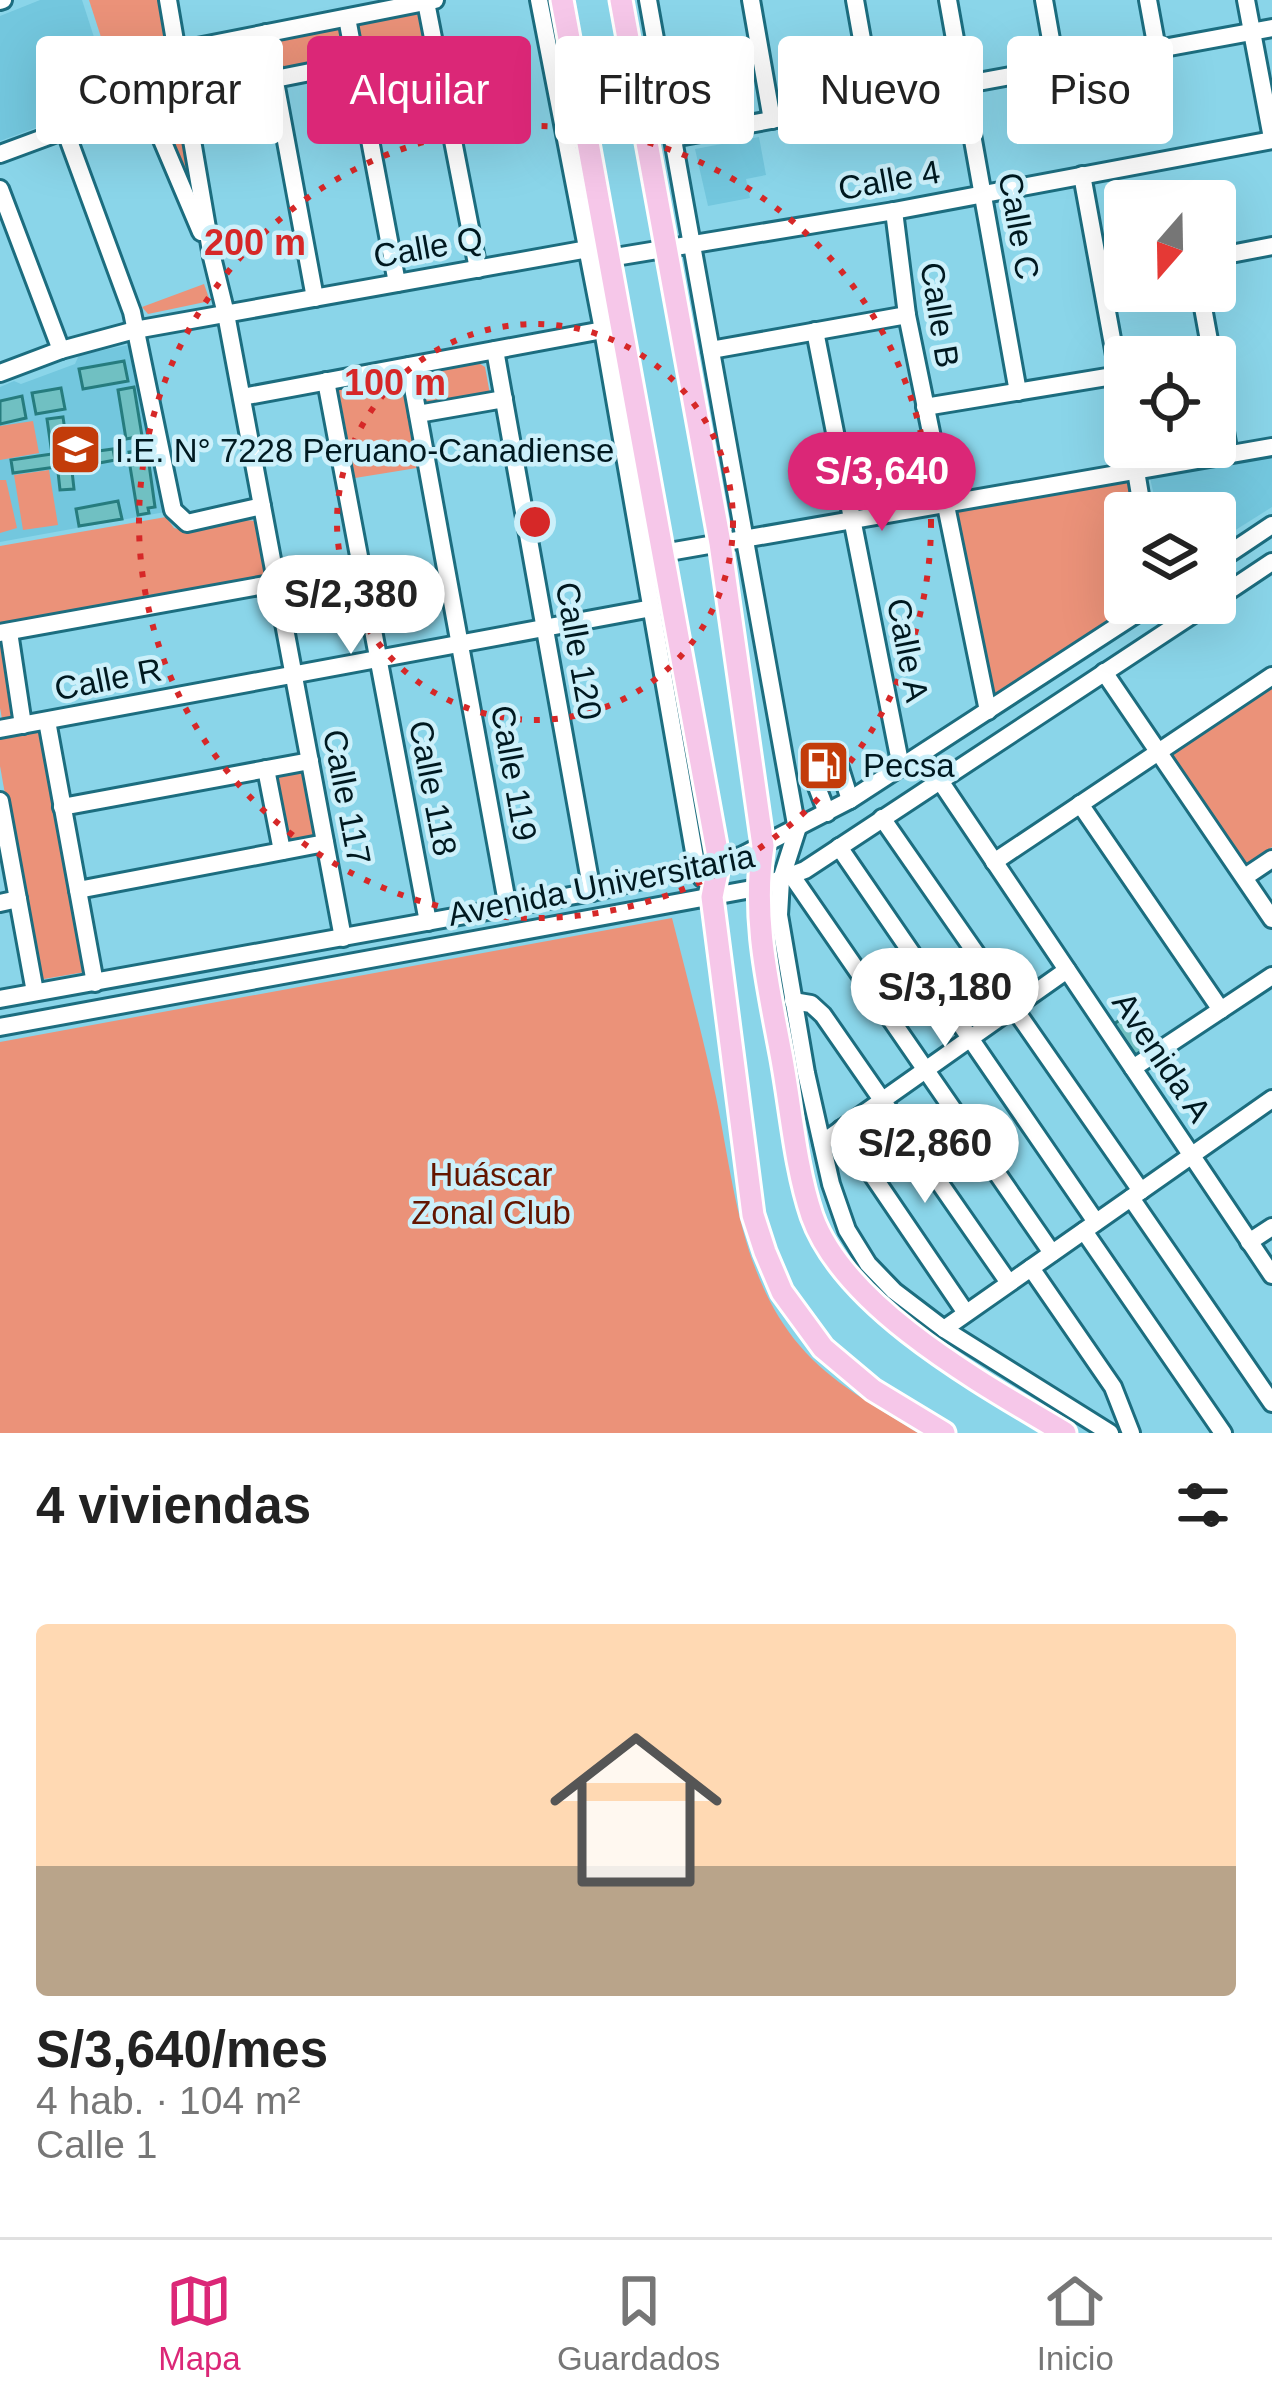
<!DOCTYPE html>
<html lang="es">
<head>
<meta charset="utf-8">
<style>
  :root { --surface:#fff; --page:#f2f2f2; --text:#222; --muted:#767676; --line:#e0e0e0; --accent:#db2777 }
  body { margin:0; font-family:Helvetica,sans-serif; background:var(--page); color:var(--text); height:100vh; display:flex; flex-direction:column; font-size:45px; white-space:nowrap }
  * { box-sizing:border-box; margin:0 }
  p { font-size:39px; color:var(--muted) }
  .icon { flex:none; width:66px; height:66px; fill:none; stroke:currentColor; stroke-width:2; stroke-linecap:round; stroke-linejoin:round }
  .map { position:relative; height:1433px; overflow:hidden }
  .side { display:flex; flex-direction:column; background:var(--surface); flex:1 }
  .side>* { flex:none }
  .banner { position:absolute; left:36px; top:36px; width:1200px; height:108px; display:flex; gap:24px }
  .needle { width:78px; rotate:200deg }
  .buttons { position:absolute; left:1104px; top:180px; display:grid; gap:24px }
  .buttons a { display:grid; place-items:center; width:132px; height:132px; border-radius:12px; background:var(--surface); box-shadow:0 12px 48px #0002; font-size:60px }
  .price { position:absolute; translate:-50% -102px; padding:0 27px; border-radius:42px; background:#fff; color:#222; font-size:39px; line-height:78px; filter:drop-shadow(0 3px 6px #0008) }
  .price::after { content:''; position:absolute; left:50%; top:72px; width:36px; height:27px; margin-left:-18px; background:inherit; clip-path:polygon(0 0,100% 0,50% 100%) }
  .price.active { background:var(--accent); color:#fff }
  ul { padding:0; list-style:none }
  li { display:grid; align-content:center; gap:24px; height:636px; padding:0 36px }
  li+li { border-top:3px solid var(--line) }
  li span { display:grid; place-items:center; height:372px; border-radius:12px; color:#555 }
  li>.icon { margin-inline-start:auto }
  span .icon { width:216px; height:216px; fill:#fffc; stroke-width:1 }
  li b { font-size:51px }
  h2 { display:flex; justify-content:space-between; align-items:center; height:144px; padding:0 36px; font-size:51px }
  .pill { padding:0 42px; border-radius:12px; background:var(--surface); box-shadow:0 12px 48px #0002; font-size:42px; line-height:108px }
  .pill.active { background:var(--accent); color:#fff }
  .tab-bar { display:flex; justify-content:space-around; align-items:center; height:168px; border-top:3px solid var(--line); background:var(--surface); font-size:33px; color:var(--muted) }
  .tab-bar a { display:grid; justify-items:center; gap:6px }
  .tab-bar .active { color:var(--accent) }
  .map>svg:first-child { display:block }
  .built { fill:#73c7de }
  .green { fill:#eb9279 }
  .building { fill:#70c0c2; stroke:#267c7e; stroke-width:3 }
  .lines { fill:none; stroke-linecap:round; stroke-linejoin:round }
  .minor-casing { stroke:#1c6d7f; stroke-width:22 }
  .major-casing { stroke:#fff; stroke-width:27 }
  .minor { stroke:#fff; stroke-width:16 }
  .major { stroke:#f6c7e9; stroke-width:21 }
  .ring { fill:none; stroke:#d62828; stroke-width:6; stroke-dasharray:6 12 }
  .labels { text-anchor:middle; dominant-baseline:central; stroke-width:9; stroke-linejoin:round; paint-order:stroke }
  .street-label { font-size:33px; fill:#001920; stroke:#ccf0fa }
  .poi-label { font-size:33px; fill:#001920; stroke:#ccf0fa; text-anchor:start }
  .park-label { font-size:33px; fill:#641600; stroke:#ccf0fa }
  .centre { fill:#d62828; stroke:#ccf0fa; stroke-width:6 }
  .ring-label { font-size:36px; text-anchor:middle; font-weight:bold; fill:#d62828; stroke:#ccf0fa; stroke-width:9; stroke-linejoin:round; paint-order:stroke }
</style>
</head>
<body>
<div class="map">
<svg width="1272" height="1433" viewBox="0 0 1272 1433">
  <rect width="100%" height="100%" fill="#8ad5e9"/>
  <!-- built -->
  <g class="built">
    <path d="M40 0H82L114 99 0 141V16Z"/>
    <path d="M759 137 766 175 746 179 750 198 708 206 695 149Z"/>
    <path d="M128 345 134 348 165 512 0 542V387L14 381 21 384 75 364 79 355Z"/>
    <path d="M1272 456V507L1215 543V513H1158L1150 478Z"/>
  </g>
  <!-- green -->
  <g class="green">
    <path d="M89 0H163L176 78 121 99Z"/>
    <path d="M421 10 427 43 360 56 354 23Z"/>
    <path d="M340 23 346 59 279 72 273 35Z"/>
    <path d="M181 102 202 214 161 110Z"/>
    <path d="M204 284 210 301 148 314 142 307Z"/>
    <path d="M477 362 485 367 490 394 425 408 415 375Z"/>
    <path d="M406 375 423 467 355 478 338 387Z"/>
    <path d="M33 421 39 453 0 460V426Z"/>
    <path d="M49 470 58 525 23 530 14 475Z"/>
    <path d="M0 480H6L17 528 0 533Z"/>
    <path d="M1127 481 1133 513H1125V603H1142L995 694 956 512Z"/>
    <path d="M166 517 174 528C202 537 231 514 259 522L268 572 252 580 0 624V546Z"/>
    <path d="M0 643 13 709 9 720 2 719 0 708Z"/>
    <path d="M1272 683V847L1240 868 1165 754Z"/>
    <path d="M41 728 85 972 38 980 0 766V735Z"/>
    <path d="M303 769 319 830 315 839 287 842 274 780 279 773Z"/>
    <path d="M672 918C687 977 703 1037 716 1097 734 1183 740 1275 800 1346 831 1383 877 1407 918 1433H0V1042Z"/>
  </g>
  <!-- building -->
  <g class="building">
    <path d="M124 361 128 381 83 389 79 369Z"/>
    <path d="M134 387 142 436 126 439 118 390Z"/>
    <path d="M61 388 65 409 36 414 32 393Z"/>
    <path d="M22 396 26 418 0 424V401Z"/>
    <path d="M63 417 70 465 13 473 11 460 52 454 47 419Z"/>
    <path d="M143 438 146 456 130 458 129 452 137 451 135 439Z"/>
    <path d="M113 449 115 460 94 464 91 452Z"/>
    <path d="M148 457 155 507 148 508 149 513 138 515 129 460Z"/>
    <path d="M72 471 74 489 60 490 58 472Z"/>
    <path d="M118 501 122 519 79 526 76 509Z"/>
    <path d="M1133 1011 1156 1045 1137 1057 1114 1024Z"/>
  </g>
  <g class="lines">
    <defs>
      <g id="minor">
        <path d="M168 0 212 257 226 314 343 938"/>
        <path d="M539 0 603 330 697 869 702 878"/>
        <path d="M648 0 797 830 781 880 779 915 806 1073 831 1184 847 1230 868 1264 894 1291 944 1329 1110 1433"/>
        <path d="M751 0 772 120"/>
        <path d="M855 0 873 101"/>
        <path d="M948 0 1018 392"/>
        <path d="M1044 0 1056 68"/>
        <path d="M1148 0 1157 49"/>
        <path d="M1246 0 1272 138"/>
        <path d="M0 1 3 0"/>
        <path d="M426 2 478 269"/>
        <path d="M347 18 397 283"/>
        <path d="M266 33 315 298"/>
        <path d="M177 51 435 0"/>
        <path d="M275 79 436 47"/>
        <path d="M145 100 201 232"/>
        <path d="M65 130 132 312 173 510 187 523 262 506"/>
        <path d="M673 138 1272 28"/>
        <path d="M0 154 184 86"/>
        <path d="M1082 175 1125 410"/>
        <path d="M0 189 61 350"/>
        <path d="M894 211 907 315 988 711"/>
        <path d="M1215 257 1272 246"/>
        <path d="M1101 278 1125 273"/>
        <path d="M1200 291 1212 357"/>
        <path d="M815 331 901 767"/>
        <path d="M495 350 592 892"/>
        <path d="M711 350 907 315"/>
        <path d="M409 366 508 908"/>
        <path d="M0 373 61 350 135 330 588 249 609 258 894 211 1272 140"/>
        <path d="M1215 376 1229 454"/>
        <path d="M326 381 428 922"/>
        <path d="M242 397 603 330"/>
        <path d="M925 407 1119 375"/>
        <path d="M418 414 504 399"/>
        <path d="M1132 447 1143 513"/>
        <path d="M663 553 1272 447"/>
        <path d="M1215 563 1272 525"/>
        <path d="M1215 600 1272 562"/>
        <path d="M9 632 23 725"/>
        <path d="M0 633 276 583"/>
        <path d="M1104 672 1272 919"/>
        <path d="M47 721 95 983"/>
        <path d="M0 729 652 608"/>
        <path d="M922 754 1272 1275"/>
        <path d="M835 764 839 765 850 800"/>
        <path d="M809 766 827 813"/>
        <path d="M266 769 282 851"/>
        <path d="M0 801 35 992"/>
        <path d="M1080 804 1221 1010"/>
        <path d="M62 807 310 761"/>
        <path d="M882 818 1141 1191"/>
        <path d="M839 847 1096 1222"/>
        <path d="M994 862 1272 676"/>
        <path d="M792 876 1052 1253"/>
        <path d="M1245 877 1272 859"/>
        <path d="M78 890 325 843"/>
        <path d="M0 903 18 899"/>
        <path d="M0 999 592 892 741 856 850 800 1153 603"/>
        <path d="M793 1001 811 1004 823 1015 1009 1283"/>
        <path d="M0 1027 757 888 805 870 1210 603"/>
        <path d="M1133 1068 1272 976"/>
        <path d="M841 1129 966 1313"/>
        <path d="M822 1143 1067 970"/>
        <path d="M1131 1198 1272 1403"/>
        <path d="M1084 1231 1223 1433"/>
        <path d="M1249 1242 1272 1227"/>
        <path d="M1031 1268 1113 1387 1131 1433"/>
        <path d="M944 1329 1272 1099"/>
      </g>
      <g id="major">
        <path d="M562 0 719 862 712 897 753 1215 765 1252 782 1292 823 1348 873 1390 944 1433"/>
        <path d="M621 0 720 543 763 846C752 918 768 984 781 1054 791 1107 795 1166 812 1216 845 1309 985 1385 1065 1433"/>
      </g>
    </defs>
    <!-- minor casing -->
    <use href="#minor" class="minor-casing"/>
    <!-- major casing -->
    <use href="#major" class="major-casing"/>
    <!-- minor -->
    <use href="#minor" class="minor"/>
    <!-- major -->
    <use href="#major" class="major"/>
  </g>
  <!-- distance rings -->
  <g class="ring">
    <circle cx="535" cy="522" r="198"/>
    <circle cx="535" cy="522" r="396"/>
  </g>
  <!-- icons -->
  <defs>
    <symbol id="school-square" viewBox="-11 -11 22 22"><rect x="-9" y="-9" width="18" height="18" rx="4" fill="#c33c0a" stroke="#ccf0fa"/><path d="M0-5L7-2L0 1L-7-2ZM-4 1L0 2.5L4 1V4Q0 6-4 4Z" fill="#fff"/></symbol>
    <symbol id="fuel-square" viewBox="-11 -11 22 22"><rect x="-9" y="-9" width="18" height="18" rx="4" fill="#c33c0a" stroke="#ccf0fa"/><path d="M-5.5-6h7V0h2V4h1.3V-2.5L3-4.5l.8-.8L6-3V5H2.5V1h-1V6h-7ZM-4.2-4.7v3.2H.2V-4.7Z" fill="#fff"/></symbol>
  </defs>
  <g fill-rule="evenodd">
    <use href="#school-square" x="46" y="420" width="59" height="59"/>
    <use href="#fuel-square" x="794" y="736" width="59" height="59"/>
  </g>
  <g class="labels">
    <!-- street labels -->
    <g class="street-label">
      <text transform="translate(889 180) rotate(-10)">Calle 4</text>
      <text transform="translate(1019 226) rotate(80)">Calle C</text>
      <text transform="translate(428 247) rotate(-10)">Calle Q</text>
      <text transform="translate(940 315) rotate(81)">Calle B</text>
      <text transform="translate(908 650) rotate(79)">Calle A</text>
      <text transform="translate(579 651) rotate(80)">Calle 120</text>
      <text transform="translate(108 679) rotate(-11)">Calle R</text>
      <text transform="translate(514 773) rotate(80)">Calle 119</text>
      <text transform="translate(433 788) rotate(79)">Calle 118</text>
      <text transform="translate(347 797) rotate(79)">Calle 117</text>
      <text transform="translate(601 885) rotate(-11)">Avenida Universitaria</text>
      <text transform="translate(1162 1057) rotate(56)">Avenida A</text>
    </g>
    <!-- poi labels -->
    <g class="poi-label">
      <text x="115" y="450">I.E. N° 7228 Peruano-Canadiense</text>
      <text x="863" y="765">Pecsa</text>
    </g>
    <!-- park labels -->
    <g class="park-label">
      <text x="491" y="1174">Huáscar<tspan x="491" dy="38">Zonal Club</tspan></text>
    </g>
  </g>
  <circle cx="535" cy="522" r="18" class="centre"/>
  <g class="ring-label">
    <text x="255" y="255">200 m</text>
    <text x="395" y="395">100 m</text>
  </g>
</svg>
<div class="buttons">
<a><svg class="needle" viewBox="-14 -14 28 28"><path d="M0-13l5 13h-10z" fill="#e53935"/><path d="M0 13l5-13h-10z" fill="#767676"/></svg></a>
<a><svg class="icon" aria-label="locate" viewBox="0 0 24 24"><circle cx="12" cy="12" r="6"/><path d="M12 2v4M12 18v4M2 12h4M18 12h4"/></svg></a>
<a><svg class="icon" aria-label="layers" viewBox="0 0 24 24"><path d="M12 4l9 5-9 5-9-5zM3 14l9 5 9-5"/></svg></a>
</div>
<b class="price active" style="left:882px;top:534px">S/3,640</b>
<b class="price" style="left:351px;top:657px">S/2,380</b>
<b class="price" style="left:945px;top:1050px">S/3,180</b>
<b class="price" style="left:925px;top:1206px">S/2,860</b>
<div class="banner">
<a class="pill">Comprar</a>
<a class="pill active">Alquilar</a>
<a class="pill">Filtros</a>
<a class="pill">Nuevo</a>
<a class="pill">Piso</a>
</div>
</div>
<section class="side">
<h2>4 viviendas<svg class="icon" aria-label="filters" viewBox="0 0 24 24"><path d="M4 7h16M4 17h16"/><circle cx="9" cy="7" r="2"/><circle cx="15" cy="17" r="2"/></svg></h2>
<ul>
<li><span style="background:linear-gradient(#ffd9b3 65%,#b9a48a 0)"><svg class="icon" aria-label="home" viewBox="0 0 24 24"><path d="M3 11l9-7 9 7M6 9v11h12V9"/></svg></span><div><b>S/3,640/mes</b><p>4 hab. · 104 m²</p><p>Calle 1</p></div></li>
</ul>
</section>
<nav class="tab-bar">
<a class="active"><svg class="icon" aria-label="map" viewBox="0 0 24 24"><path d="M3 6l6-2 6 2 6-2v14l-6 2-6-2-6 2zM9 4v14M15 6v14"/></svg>Mapa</a>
<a><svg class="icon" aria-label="saved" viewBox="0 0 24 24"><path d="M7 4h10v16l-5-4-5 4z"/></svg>Guardados</a>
<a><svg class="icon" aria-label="home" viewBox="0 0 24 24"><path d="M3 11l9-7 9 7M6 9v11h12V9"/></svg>Inicio</a>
</nav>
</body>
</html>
